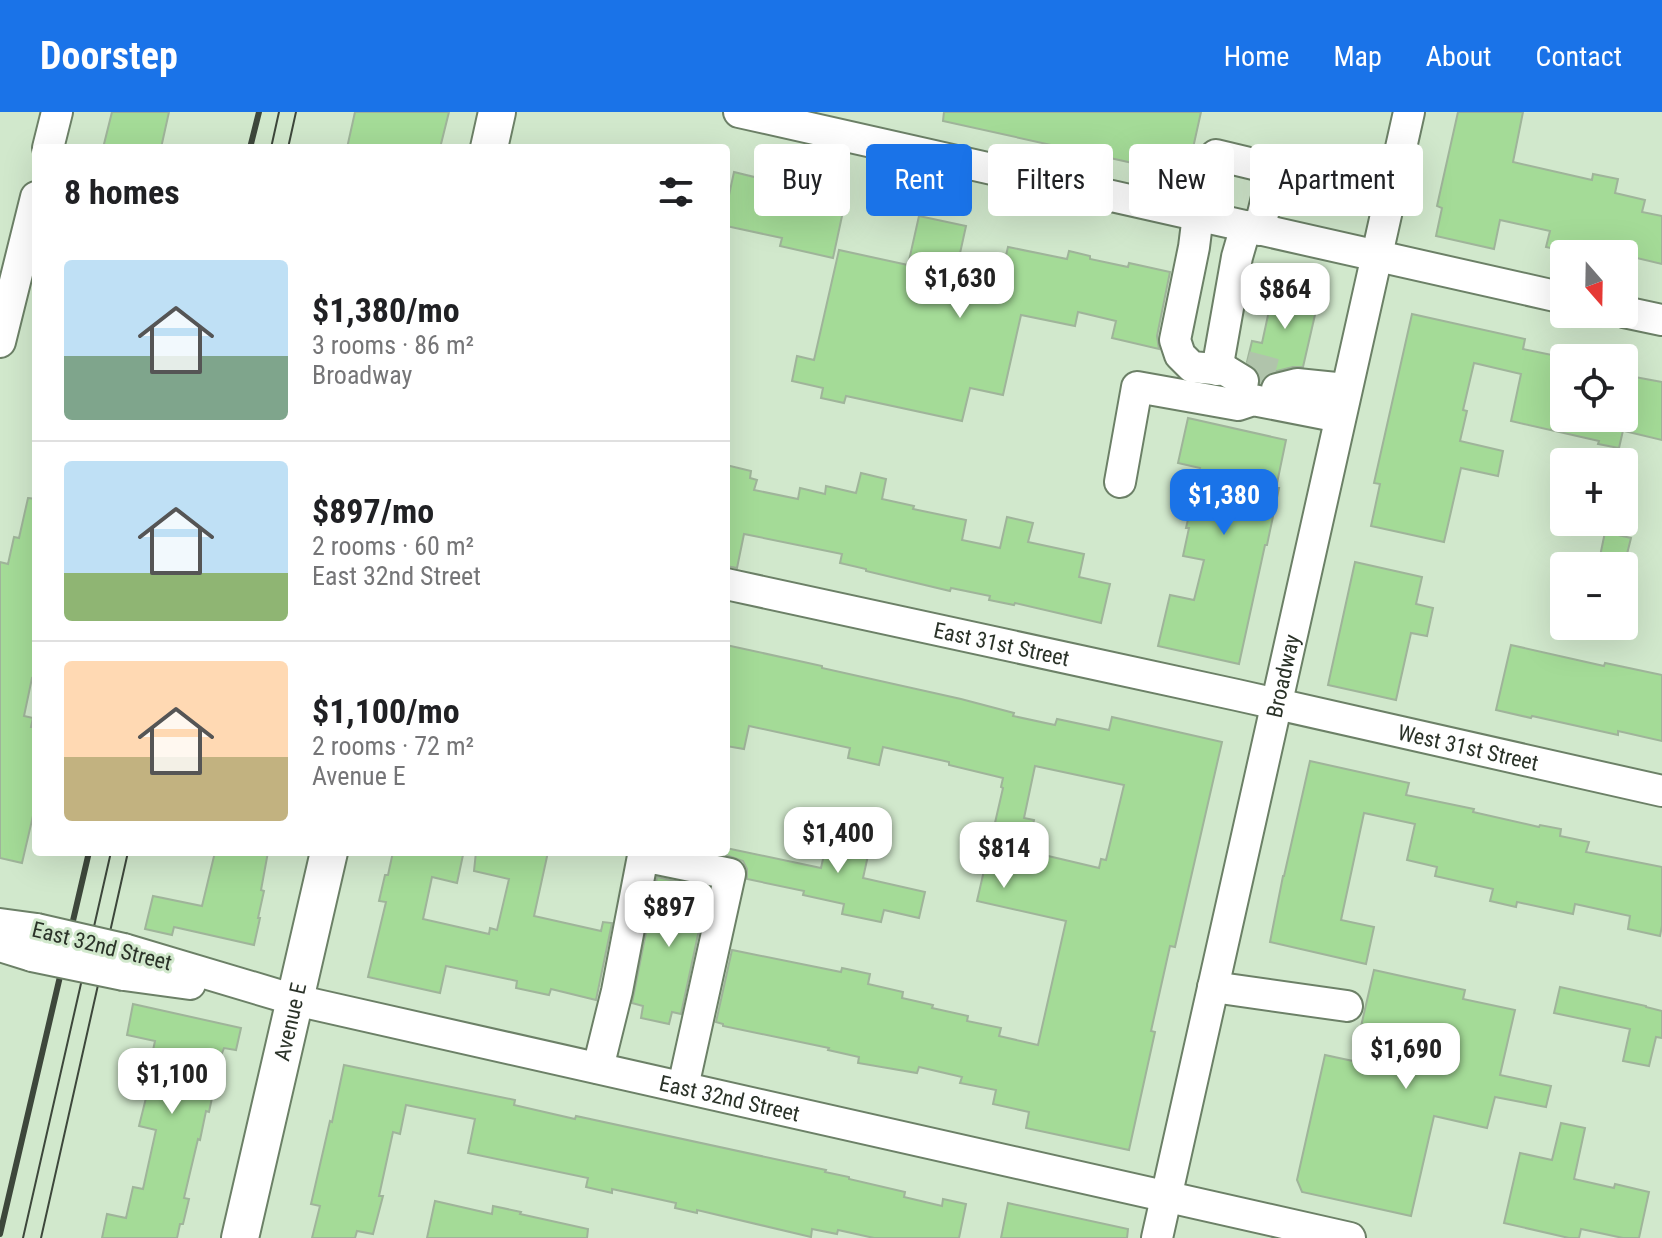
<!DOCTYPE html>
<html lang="en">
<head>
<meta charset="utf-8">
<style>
  :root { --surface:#fff; --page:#f2f2f2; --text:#202124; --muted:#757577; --line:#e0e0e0; --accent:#1a73e8 }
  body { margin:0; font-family:"Roboto Condensed",sans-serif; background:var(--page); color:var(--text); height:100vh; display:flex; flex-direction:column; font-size:30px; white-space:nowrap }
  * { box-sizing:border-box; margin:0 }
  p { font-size:26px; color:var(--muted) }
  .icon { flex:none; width:44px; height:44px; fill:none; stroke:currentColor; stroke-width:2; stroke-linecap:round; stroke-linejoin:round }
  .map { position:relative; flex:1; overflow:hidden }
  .details { position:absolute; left:32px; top:32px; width:698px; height:712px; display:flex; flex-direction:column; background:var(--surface); border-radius:8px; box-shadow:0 8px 32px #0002 }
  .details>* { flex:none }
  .hud { position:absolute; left:754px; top:32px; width:760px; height:72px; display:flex; gap:16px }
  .needle { width:52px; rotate:160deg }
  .fabs { position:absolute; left:1550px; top:128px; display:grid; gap:16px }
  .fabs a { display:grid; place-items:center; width:88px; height:88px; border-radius:8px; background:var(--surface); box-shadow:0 8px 32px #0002; font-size:40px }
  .price { position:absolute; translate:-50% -68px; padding:0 18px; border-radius:16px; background:#fff; color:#222; font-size:26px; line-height:52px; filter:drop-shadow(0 2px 4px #0008) }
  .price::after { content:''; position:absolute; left:50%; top:48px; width:24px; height:18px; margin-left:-12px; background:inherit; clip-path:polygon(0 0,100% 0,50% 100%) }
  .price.on { background:var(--accent); color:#fff }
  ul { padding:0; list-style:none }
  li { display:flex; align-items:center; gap:24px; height:200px; padding:0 32px }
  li+li { border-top:2px solid var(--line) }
  li span { display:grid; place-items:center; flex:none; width:224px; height:160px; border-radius:8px; color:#555 }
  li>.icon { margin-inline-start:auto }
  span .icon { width:96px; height:96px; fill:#fffc; stroke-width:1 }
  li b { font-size:34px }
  h2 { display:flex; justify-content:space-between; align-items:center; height:96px; padding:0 32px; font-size:34px }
  .pill { padding:0 28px; border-radius:8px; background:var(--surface); box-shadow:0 8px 32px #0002; font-size:28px; line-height:72px }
  .pill.on { background:var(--accent); color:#fff }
  header { display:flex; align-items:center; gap:48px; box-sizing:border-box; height:112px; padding:0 40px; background:var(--accent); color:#fff }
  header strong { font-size:38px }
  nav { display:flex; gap:44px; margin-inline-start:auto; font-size:28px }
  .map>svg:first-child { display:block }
  .building { fill:#a4db97; stroke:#9fb49a; stroke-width:2; fill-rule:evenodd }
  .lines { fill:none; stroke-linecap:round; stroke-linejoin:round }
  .minor-tunnel { stroke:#b0c4ab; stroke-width:30; stroke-dasharray:30 15; stroke-linecap:butt }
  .minor-casing { stroke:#6c8067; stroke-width:34 }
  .major-casing { stroke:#6c8067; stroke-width:40 }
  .minor { stroke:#fff; stroke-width:30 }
  .major { stroke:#fff; stroke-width:36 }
  .tram { stroke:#3d473b; stroke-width:2 }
  .rail { stroke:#3d473b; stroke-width:6 }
  .minor-bridge-casing { stroke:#6c8067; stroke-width:34; stroke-linecap:butt }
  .minor-bridge { stroke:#fff; stroke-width:30 }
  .labels { text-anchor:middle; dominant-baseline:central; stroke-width:6; stroke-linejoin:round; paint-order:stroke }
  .street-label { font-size:22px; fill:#2a3228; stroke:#d1e8cc }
</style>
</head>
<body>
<header>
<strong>Doorstep</strong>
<nav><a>Home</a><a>Map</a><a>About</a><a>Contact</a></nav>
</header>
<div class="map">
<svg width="1662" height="1126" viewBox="0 0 1662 1126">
  <rect width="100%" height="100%" fill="#d1e8cc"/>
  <!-- building -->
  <g class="building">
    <path d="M112 0H169L161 36H103Z"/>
    <path d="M355 0H449L440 36H347Z"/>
    <path d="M944 0H1201L1187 63 943 9Z"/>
    <path d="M1458 0H1523L1513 50 1592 68 1593 62 1618 67 1615 81 1645 88 1642 100 1662 104V152L1624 143V142H1578L1546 135 1550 119 1500 108 1494 137 1436 124 1442 96 1437 94Z"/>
    <path d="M734 60 791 74 790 77 845 90 833 146 780 134 782 126 726 114V97Z"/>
    <path d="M919 104 966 114 955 164 999 173 1008 135 1067 147 1069 139 1090 144V147L1128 155 1129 151 1170 160 1157 224 1159 237 1112 226 1116 209 1078 200 1075 214 1021 203 1003 283 970 276 962 309 846 284 844 291 821 286 823 276 792 269 797 244 814 248 839 138 908 153Z"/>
    <path d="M1275 171 1320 181 1303 255H1293L1273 260 1265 264 1261 270 1258 260 1247 250 1252 229 1262 231Z"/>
    <path d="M1412 202 1525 227 1523 237 1552 243 1551 247 1564 250V306H1624V263L1662 270V328L1624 319V314L1619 336 1598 332 1599 329 1511 309 1521 262 1474 251 1463 298 1467 299 1460 329 1503 339 1498 364 1461 356 1444 430 1371 414 1380 372 1374 371Z"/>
    <path d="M1188 306 1286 328 1276 376H1279L1267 433H1265L1239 552 1158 534 1170 483 1194 488 1204 448 1183 444 1189 416H1186L1200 356 1178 351Z"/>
    <path d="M726 353 751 359 750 366 757 368 754 378 798 387 800 376 825 382 826 374 856 381 861 361 886 367 882 387 914 394 913 397 966 408 962 428 1000 436 1007 405 1033 411 1028 430 1084 442 1079 465 1110 472 1101 511 1015 491 1014 493 989 488 990 484 951 476 950 479 866 459V457L840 451 842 442 744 422 737 456 726 454Z"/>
    <path d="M28 386 36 387V567L32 566 24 604 33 606 31 615H36V691L22 751 0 746V450L8 452 14 425 19 426Z"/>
    <path d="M1605 420 1631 426 1624 454H1598Z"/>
    <path d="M1355 450 1422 465 1416 492 1433 496 1427 524 1411 521 1396 588 1328 573Z"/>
    <path d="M726 533 822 554V556L961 587 1014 601 1013 604 1055 613 1057 607 1109 618 1112 605 1222 630 1175 835 1170 834 1151 919 1155 920 1129 1038 1026 1016 1029 1000 993 992 996 978 960 971 962 965 919 955 917 961 858 951 859 945 828 938 829 936 723 914V912L716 910 732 838 841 860 842 856 870 862 868 872 903 880 902 886 933 893 932 896 968 904 967 909 1001 916 999 924 1038 933 1066 809 977 789 1003 676 1001 675 1003 666 949 653V650L883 635 879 653 848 646 850 636 749 614 744 637 726 634ZM1035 654 1124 673 1106 748 1101 747 1099 756 1027 739 1034 708 1024 706Z"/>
    <path d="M1511 533 1604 554 1605 551 1662 563V629L1618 619V623L1532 604 1531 606 1496 598Z"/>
    <path d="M1310 649 1409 671 1406 683 1474 697 1473 700 1539 715 1540 713 1561 717 1560 724 1589 730 1586 740 1662 755V814L1660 824 1628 817 1630 804 1575 792 1573 802 1517 790 1516 795 1490 789 1493 777 1435 764 1437 755 1407 748 1415 712 1364 701 1341 808 1374 815 1366 852 1270 830 1283 764H1284Z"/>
    <path d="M833 702 875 712 863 766 925 780 919 806 884 798 881 810 842 802 844 792 803 783 804 779 747 767V757L743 749 726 743V736L821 756Z"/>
    <path d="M215 740H268L261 778 264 779 258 806H260L254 833 174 815 172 823 145 817 153 784 202 794Z"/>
    <path d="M393 740H450L463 743 457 771 432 765 423 807 489 822 490 816 497 818 509 767 474 759 476 740H548L534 804 601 819 603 810 612 811 596 888 551 877 549 883 516 876 517 869 446 854 440 881 368 865 386 790 379 789 385 763H388Z"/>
    <path d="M657 765 708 776 681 902 672 900 669 912 641 906 643 894 632 891Z"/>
    <path d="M1374 858 1465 878 1463 887 1515 898 1500 963 1551 974 1546 995 1495 985 1487 1016 1434 1004 1411 1104 1302 1080 1297 1068 1325 943 1353 949Z"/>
    <path d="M1560 875 1646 894V895L1662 899V926L1656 925 1649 954 1623 949 1630 917 1554 901Z"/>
    <path d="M133 892 241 916 236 938 224 936 221 944 209 1000 206 999 200 1028 198 1027 184 1086 189 1087 183 1112H180L177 1126H102L107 1102 126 1106 133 1075 143 1077 156 1018 139 1014 146 986 143 985 155 929 127 923Z"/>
    <path d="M344 953 515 988 514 993 575 1007 576 1004 826 1058 825 1060 849 1065V1067L905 1080 904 1085 942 1094 943 1087 966 1092 959 1126H874L838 1118 837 1122 812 1117 811 1125 697 1098V1101L675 1096 676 1091 612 1077V1081L586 1075 588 1066 468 1041 475 1007 406 993 400 1022 393 1020 379 1084H383L373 1122 357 1119 355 1126H312L320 1094 311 1092 330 1009 332 1010Z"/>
    <path d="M1561 1011 1585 1016 1574 1067 1614 1076 1615 1072 1649 1080 1639 1126H1623L1581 1117 1579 1126H1569L1504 1111 1520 1041 1552 1048Z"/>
    <path d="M435 1089 492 1102 493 1094 521 1100 520 1102 588 1117 587 1126H427Z"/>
    <path d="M1008 1091 1128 1117 1127 1126H1001Z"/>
  </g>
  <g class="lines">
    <!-- minor-tunnel -->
    <path class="minor-tunnel" d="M1246 254 1280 263"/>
    <defs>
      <g id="minor">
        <path d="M739 0 1564 186"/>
        <path d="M48 36 57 0"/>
        <path d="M1216 43 1274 57 1259 118"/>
        <path d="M1198 103 1194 135 1175 228 1180 243 1192 255 1225 258 1243 269"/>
        <path d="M1624 200 1662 208"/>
        <path d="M0 230 36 85"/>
        <path d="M1217 258 1237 145 1246 114"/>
        <path d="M1277 277 1297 272 1346 277"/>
        <path d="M1120 370 1137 275 1238 293 1253 288 1340 305"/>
        <path id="s1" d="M726 472 1237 583 1662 679"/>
        <path d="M0 812 37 817"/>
        <path d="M0 834 32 844"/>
        <path id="s2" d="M124 837 295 888 1350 1126"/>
        <path d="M124 863 190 872"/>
        <path d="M1213 875 1347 894"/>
        <path d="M598 956 617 879 643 744 730 762 683 975"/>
        <path id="s3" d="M1157 1126 1409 0"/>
      </g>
      <g id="major">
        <path d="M489 36 497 0"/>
        <path id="s4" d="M240 1126 329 740"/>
      </g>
    </defs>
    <!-- minor casing -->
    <use href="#minor" class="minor-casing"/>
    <!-- major casing -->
    <use href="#major" class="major-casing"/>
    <!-- minor -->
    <use href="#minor" class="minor"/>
    <!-- major -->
    <use href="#major" class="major"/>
    <!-- tram -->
    <g class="tram">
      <path d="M271 36 279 0"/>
      <path d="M288 36 296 0"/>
      <path d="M23 1126 111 740"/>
      <path d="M41 1126 128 740"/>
    </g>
    <!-- rail -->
    <g class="rail">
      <path d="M250 36 259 0"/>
      <path d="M0 1122 89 740"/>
    </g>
    <defs>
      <g id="minor-bridge">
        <path d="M37 817 124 837"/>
        <path d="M32 844 124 863"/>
      </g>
    </defs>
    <!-- minor-bridge casing -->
    <use href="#minor-bridge" class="minor-bridge-casing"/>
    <!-- minor-bridge -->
    <use href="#minor-bridge" class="minor-bridge"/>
  </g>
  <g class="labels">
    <!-- street labels -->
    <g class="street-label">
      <text stroke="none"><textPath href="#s1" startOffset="282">East 31st Street</textPath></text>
      <text stroke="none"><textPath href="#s3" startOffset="576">Broadway</textPath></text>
      <text stroke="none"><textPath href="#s1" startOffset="760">West 31st Street</textPath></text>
      <text transform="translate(102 834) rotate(14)">East 32nd Street</text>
      <text stroke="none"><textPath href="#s4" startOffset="222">Avenue E</textPath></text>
      <text stroke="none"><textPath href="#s2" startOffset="624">East 32nd Street</textPath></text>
    </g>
  </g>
</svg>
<div class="fabs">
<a><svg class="needle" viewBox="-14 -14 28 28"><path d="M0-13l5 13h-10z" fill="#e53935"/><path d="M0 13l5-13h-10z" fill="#757577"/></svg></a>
<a><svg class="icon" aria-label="locate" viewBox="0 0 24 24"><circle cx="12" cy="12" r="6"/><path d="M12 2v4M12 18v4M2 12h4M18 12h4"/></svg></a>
<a>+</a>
<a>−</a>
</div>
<b class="price" style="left:960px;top:208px">$1,630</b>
<b class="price" style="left:1285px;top:219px">$864</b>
<b class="price on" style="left:1224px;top:425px">$1,380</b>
<b class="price" style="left:838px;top:763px">$1,400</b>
<b class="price" style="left:1004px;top:778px">$814</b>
<b class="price" style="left:669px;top:837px">$897</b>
<b class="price" style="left:1406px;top:979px">$1,690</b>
<b class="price" style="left:172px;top:1004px">$1,100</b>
<div class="hud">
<a class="pill">Buy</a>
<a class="pill on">Rent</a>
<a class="pill">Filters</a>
<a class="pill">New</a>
<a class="pill">Apartment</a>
</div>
<section class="details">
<h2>8 homes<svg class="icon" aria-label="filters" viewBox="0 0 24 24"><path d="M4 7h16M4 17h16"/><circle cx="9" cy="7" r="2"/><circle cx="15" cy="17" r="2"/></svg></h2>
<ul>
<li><span style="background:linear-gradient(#bfe0f5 60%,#7fa58c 0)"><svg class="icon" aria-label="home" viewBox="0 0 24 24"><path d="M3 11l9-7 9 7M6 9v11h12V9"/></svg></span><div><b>$1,380/mo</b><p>3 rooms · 86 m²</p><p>Broadway</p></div></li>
<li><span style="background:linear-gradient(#bfe0f5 70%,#8fb573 0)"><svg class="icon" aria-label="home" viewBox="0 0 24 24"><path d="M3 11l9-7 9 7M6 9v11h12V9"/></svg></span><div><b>$897/mo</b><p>2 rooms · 60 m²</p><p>East 32nd Street</p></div></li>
<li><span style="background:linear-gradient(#ffd9b3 60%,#c2b280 0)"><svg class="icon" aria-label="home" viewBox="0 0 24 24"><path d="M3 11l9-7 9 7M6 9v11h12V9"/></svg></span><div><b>$1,100/mo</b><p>2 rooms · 72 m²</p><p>Avenue E</p></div></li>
</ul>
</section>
</div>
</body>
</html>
